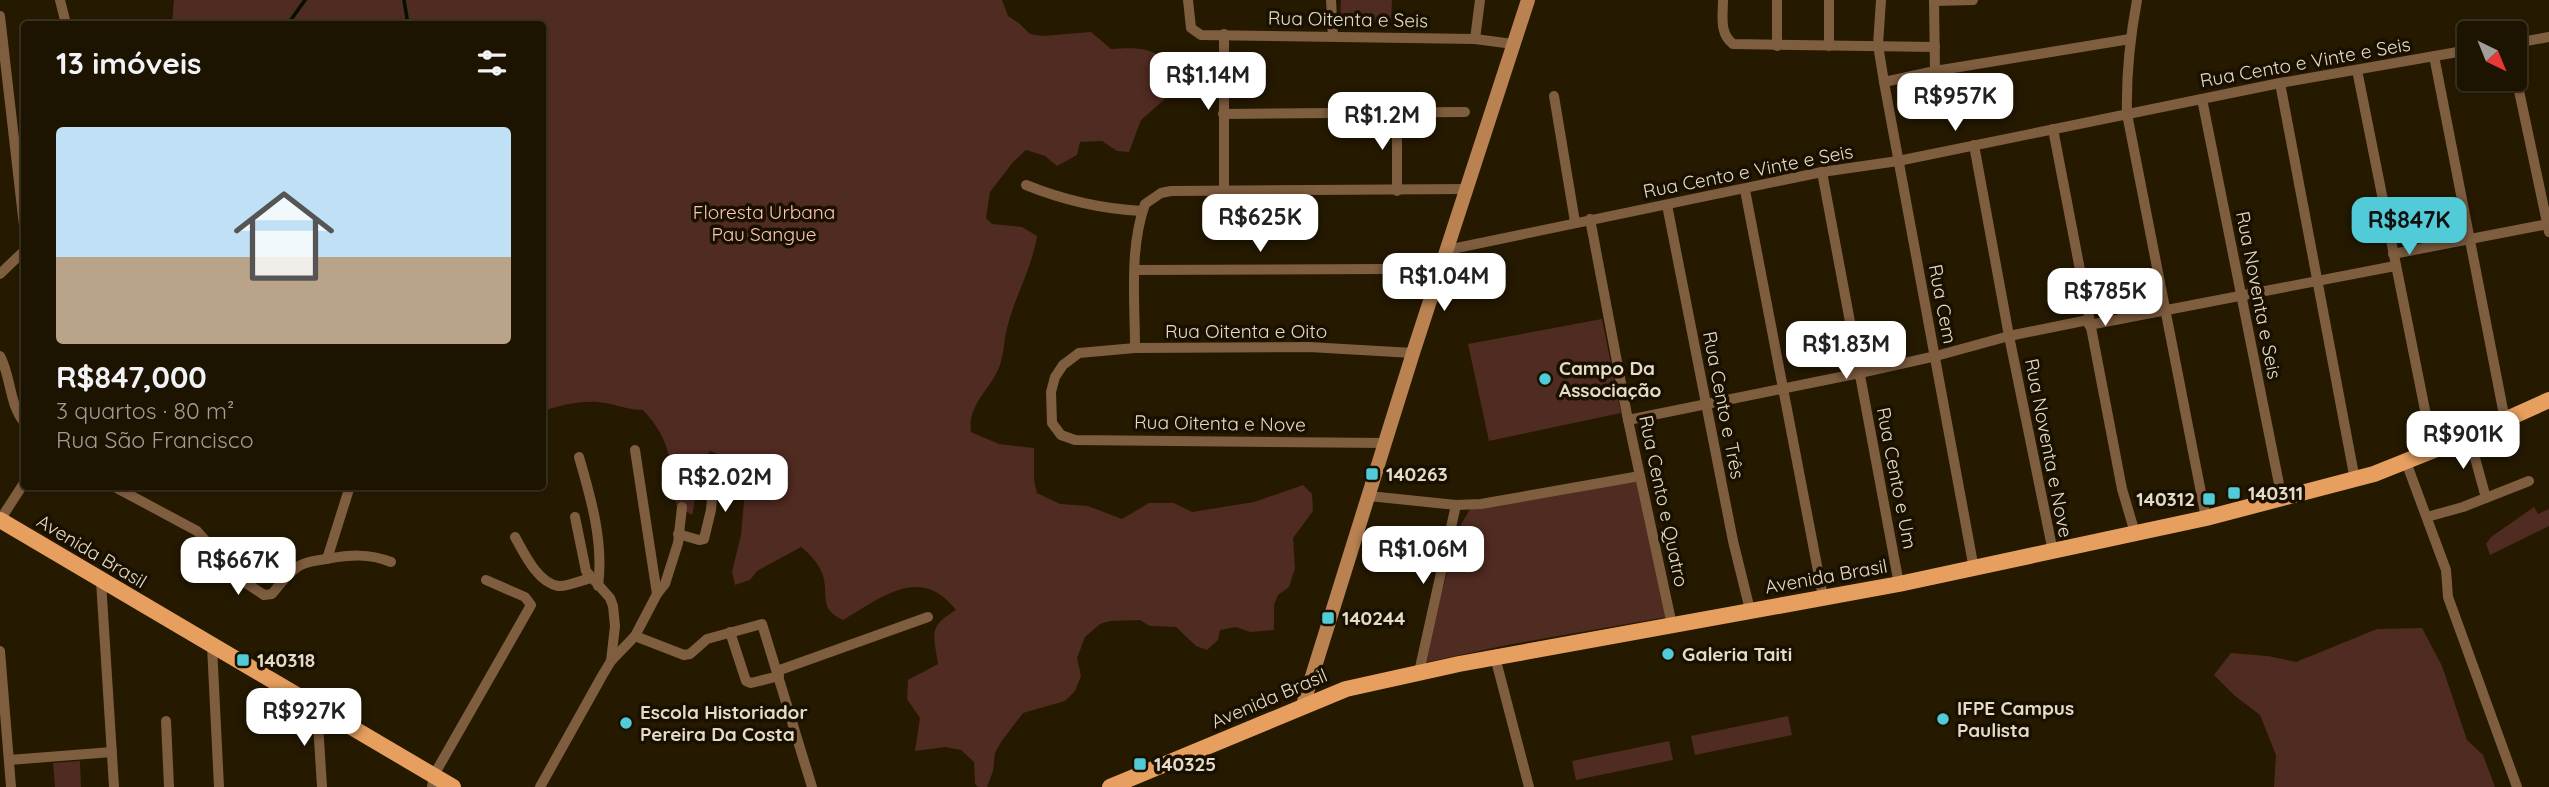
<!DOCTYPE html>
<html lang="pt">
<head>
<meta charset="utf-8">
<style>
  :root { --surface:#1c1300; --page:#251c0a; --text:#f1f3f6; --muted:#a09e99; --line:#3a3222; --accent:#52cbd9 }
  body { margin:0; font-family:Quicksand,sans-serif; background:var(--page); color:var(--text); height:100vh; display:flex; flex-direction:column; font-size:26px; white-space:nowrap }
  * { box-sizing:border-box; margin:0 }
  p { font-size:23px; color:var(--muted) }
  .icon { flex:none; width:38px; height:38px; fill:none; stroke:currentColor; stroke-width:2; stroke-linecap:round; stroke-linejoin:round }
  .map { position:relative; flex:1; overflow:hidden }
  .panel { position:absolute; left:21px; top:21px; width:525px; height:469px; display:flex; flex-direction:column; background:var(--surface); border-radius:7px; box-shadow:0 2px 5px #0004,0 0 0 2px var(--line) }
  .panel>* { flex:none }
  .needle { width:46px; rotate:137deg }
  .buttons { position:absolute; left:2457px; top:21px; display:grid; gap:14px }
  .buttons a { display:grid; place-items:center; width:70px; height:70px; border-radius:7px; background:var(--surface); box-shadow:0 2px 5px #0004,0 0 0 2px var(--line); font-size:35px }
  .price { position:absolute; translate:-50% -60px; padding:0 16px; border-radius:14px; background:#fff; color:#222; font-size:23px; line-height:46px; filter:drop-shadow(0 2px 4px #0008) }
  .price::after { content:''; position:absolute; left:50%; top:42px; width:21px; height:16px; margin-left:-10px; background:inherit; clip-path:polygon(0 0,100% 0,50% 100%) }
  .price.on { background:var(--accent); color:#111 }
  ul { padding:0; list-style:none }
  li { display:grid; align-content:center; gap:14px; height:371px; padding:0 35px }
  li span { display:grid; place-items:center; height:217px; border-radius:7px; color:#555 }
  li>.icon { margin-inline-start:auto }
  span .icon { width:126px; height:126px; fill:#fffc; stroke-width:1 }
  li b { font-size:30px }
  h2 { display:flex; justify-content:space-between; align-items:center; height:84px; padding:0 35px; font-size:30px }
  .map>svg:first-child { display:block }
  .green { fill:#502b21 }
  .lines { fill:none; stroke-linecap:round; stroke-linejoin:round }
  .stream { stroke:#040f00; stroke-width:3.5 }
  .minor { stroke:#7f5d3f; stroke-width:10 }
  .secondary { stroke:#ba8251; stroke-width:14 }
  .primary { stroke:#e79f5f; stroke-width:16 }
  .poi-dot { fill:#52cbd9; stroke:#1a1000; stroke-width:2.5 }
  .labels { text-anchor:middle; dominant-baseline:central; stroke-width:7; stroke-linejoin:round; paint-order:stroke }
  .street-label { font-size:19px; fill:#e4dccb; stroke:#1a1000 }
  .park-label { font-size:19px; fill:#fdc8b8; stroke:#1a1000 }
  .poi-label { font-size:19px; font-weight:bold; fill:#e4dccb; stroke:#1a1000; text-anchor:start }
</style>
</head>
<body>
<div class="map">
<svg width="2549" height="787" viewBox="0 0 2549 787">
  <rect width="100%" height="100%" fill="#251900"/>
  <!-- green -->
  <g class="green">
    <path d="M174 0H1002L1008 16 1020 24 1030 34 1042 36 1091 32 1111 49C1133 48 1150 46 1167 62L1162 69 1165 99 1141 120 1129 152 1117 151 1102 141 1080 142 1077 155 1057 166 1045 156 1026 150 1013 162 990 192 986 218 992 224 1022 227 1037 236C1032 268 1015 296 1007 328 1004 340 1004 353 1000 365 991 390 967 404 971 432L999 444 1034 448V480L1037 493 1060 504 1088 506 1122 519 1149 503H1174L1192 512 1254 502 1303 485 1312 494 1313 511 1293 538 1295 568 1289 587 1278 595 1274 605V630L1250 632 1236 627 1220 630 1218 640 1207 650 1196 646 1176 627 1150 626 1140 620 1110 621 1100 624 1085 637 1077 658 1081 676 1075 691 1065 701 1023 713 1001 742 995 753 993 771 987 787H978L975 784 974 762 961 750 945 747 915 751 920 718 907 699 908 680 938 664C934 635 927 627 956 610 921 564 882 597 843 620 817 608 830 595 822 573 818 563 810 554 801 547L757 571 750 580 735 585 732 572 741 535 747 469 729 458 710 451C690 472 699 489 692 515L676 505C670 464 673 442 643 410 627 410 613 403 598 402 579 401 561 405 543 411L542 24H172Z"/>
    <path d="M1341 0H1392L1391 22 1340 20Z"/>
    <path d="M1602 319 1621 413 1489 441 1468 344Z"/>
    <path d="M1637 481 1667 617 1507 645 1423 663 1459 528 1470 509Z"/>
    <path d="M2534 507 2538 514 2549 509V526L2490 555 2486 544 2491 537Z"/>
    <path d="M2422 628 2442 666 2467 740 2483 755 2495 787H2274L2276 755 2260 715 2235 696 2214 675 2231 653 2268 656 2296 662 2377 629Z"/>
    <path d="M1788 716 1792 735 1695 755 1691 736Z"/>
    <path d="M1669 741 1673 760 1576 780 1572 761Z"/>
    <path d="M80 761 81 787H55L53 763Z"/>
  </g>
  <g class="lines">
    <!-- stream -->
    <g class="stream">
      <path d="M404 0 408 24"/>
      <path d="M288 24 305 0"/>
    </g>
    <!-- minor -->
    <g class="minor">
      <path d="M60 0 66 24"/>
      <path d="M1188 0 1191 28 1201 35 1475 39 1513 44"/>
      <path d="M1331 0 1333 36"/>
      <path d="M1723 0C1723 16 1719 33 1733 44L1935 47"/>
      <path d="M1829 0V46"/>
      <path d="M1881 0 1878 45 1884 82 1974 569"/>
      <path d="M1934 0 1935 71"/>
      <path d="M2137 0C2130 38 2126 75 2127 114L2206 518"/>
      <path d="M1934 1 1973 0"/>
      <path d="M0 16 24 226"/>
      <path d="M1475 39 1480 0"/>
      <path d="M2515 43 2549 37"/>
      <path d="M1777 46V0"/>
      <path d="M2434 56 2505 420"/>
      <path d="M2357 70 2433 450"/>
      <path d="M2515 72 2549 232"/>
      <path d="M1884 82 1935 71 2130 39"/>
      <path d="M2280 83 2355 480"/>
      <path d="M1554 96 1575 222"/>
      <path d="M2202 99 2282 499"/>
      <path d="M1223 114 1465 112"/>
      <path d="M2053 129 2122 489 2135 533"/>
      <path d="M1974 145 2009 336 2053 552"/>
      <path d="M1822 172 1899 584"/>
      <path d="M1026 185C1063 200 1103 209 1142 211"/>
      <path d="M1745 190 1823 597"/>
      <path d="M1224 191V34"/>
      <path d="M1397 191V113"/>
      <path d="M1667 205 1733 541 1750 610"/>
      <path d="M1590 219 1628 420 1672 625"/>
      <path d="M1447 250 1822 172 1898 161 2280 83 2469 50"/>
      <path d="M2393 254 2548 224"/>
      <path d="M1135 270 1385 269"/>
      <path d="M0 274 24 251"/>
      <path d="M2089 325 2395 266"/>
      <path d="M1135 348C1135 302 1129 249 1145 204L1161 193 1171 191 1467 189"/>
      <path d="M0 356C11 376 9 404 24 422"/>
      <path d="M1628 420 1860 373 1936 356 2009 336 2088 320"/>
      <path d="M2469 436 2486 498"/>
      <path d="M1386 443 1075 440 1061 435 1052 423 1051 392 1055 377 1063 365 1079 353 1135 348 1309 347 1413 353"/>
      <path d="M635 450 657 594"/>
      <path d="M579 457C591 498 604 543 598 586"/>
      <path d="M2406 462 2446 570 2448 597 2517 787"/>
      <path d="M113 486 197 531 240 579 264 595 272 594C280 584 288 573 299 566 307 561 316 561 326 559 350 555 368 553 391 562"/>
      <path d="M1369 496 1456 505 1481 504 1640 476"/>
      <path d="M575 517 586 571 610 598 613 606 615 626 611 661"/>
      <path d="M2427 517 2463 507 2529 481"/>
      <path d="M0 520 24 483"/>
      <path d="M678 534 699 540 704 539 711 510 713 487"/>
      <path d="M515 537C524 553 537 582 558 586 568 587 581 580 591 578"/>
      <path d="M327 559 350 486"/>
      <path d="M101 581 114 787"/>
      <path d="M730 632 746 681 751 683 779 676"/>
      <path d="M635 636 684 655 690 654 707 639 762 624 812 787"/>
      <path d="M212 646 219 787"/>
      <path d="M0 651 11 787"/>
      <path d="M1495 657 1529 787"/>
      <path d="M777 671 928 617"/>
      <path d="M1419 672 1456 505"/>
      <path d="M317 707 322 787"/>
      <path d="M166 721 169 787"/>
      <path d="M9 760 112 752"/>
      <path d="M432 787 434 775 531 605 525 597 486 580"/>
      <path d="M540 787 602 676 611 661 635 636 657 594 665 584 678 543 682 507"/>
    </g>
    <!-- secondary -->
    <path class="secondary" d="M1303 705 1413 353 1528 0"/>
    <!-- primary -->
    <g class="primary">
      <path d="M0 520 453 787"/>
      <path d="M1110 787 1346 689 1459 664 1899 584 2206 518 2374 474 2469 436 2549 400"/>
    </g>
  </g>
  <!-- markers -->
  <g class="poi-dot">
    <circle cx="1545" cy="379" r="7"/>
    <rect x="1365" y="467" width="14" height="14" rx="3.5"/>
    <rect x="2227" y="486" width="14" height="14" rx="3.5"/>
    <rect x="2202" y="492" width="14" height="14" rx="3.5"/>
    <rect x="1321" y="611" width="14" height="14" rx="3.5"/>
    <circle cx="1668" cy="654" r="7"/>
    <rect x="236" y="653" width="14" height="14" rx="3.5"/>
    <circle cx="1943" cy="719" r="7"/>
    <circle cx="626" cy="723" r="7"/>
    <rect x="1133" y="757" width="14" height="14" rx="3.5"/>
  </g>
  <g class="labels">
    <!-- street labels -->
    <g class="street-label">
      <text transform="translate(1348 19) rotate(1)">Rua Oitenta e Seis</text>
      <text transform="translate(2305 62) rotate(-10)">Rua Cento e Vinte e Seis</text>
      <text transform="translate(1748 171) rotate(-11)">Rua Cento e Vinte e Seis</text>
      <text transform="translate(2259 295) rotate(79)">Rua Noventa e Seis</text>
      <text transform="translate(1943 304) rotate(79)">Rua Cem</text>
      <text x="1246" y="331">Rua Oitenta e Oito</text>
      <text transform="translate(1724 405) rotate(79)">Rua Cento e Três</text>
      <text transform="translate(1220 423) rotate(1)">Rua Oitenta e Nove</text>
      <text transform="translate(2049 448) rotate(79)">Rua Noventa e Nove</text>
      <text transform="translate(1897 478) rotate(79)">Rua Cento e Um</text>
      <text transform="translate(1664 501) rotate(78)">Rua Cento e Quatro</text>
      <text transform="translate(92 551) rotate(31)">Avenida Brasil</text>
      <text transform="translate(1826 576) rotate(-10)">Avenida Brasil</text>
      <text transform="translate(1269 698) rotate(-23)">Avenida Brasil</text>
    </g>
    <!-- park labels -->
    <g class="park-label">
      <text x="764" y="212">Floresta Urbana<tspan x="764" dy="22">Pau Sangue</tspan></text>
    </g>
    <!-- poi labels -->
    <g class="poi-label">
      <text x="1559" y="368">Campo Da<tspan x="1559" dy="22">Associação</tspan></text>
      <text x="1386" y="474">140263</text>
      <text x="2248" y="493">140311</text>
      <text x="2195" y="499" text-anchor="end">140312</text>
      <text x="1342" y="618">140244</text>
      <text x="1682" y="654">Galeria Taiti</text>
      <text x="257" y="660">140318</text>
      <text x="1957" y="708">IFPE Campus<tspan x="1957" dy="22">Paulista</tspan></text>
      <text x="640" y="712">Escola Historiador<tspan x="640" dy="22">Pereira Da Costa</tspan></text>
      <text x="1154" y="764">140325</text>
    </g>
  </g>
</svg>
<div class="buttons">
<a><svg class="needle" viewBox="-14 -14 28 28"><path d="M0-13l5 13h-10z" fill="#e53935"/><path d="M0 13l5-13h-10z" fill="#a09e99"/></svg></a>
</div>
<b class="price" style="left:1208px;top:112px">R$1.14M</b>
<b class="price" style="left:1955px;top:133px">R$957K</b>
<b class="price" style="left:1382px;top:152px">R$1.2M</b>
<b class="price" style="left:1260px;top:254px">R$625K</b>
<b class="price on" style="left:2409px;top:257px">R$847K</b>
<b class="price" style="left:1444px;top:313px">R$1.04M</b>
<b class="price" style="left:2105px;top:328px">R$785K</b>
<b class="price" style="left:1846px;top:381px">R$1.83M</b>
<b class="price" style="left:2463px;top:471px">R$901K</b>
<b class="price" style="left:725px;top:514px">R$2.02M</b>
<b class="price" style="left:1423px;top:586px">R$1.06M</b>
<b class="price" style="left:238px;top:597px">R$667K</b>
<b class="price" style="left:304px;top:748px">R$927K</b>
<section class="panel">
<h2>13 imóveis<svg class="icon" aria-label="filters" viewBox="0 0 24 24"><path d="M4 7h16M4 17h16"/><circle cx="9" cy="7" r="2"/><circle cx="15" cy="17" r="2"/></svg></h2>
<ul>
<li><span style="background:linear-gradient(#bfe0f5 60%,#b9a48a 0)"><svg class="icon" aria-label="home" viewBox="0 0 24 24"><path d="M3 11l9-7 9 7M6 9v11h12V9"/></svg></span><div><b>R$847,000</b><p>3 quartos · 80 m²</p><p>Rua São Francisco</p></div></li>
</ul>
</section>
</div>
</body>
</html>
